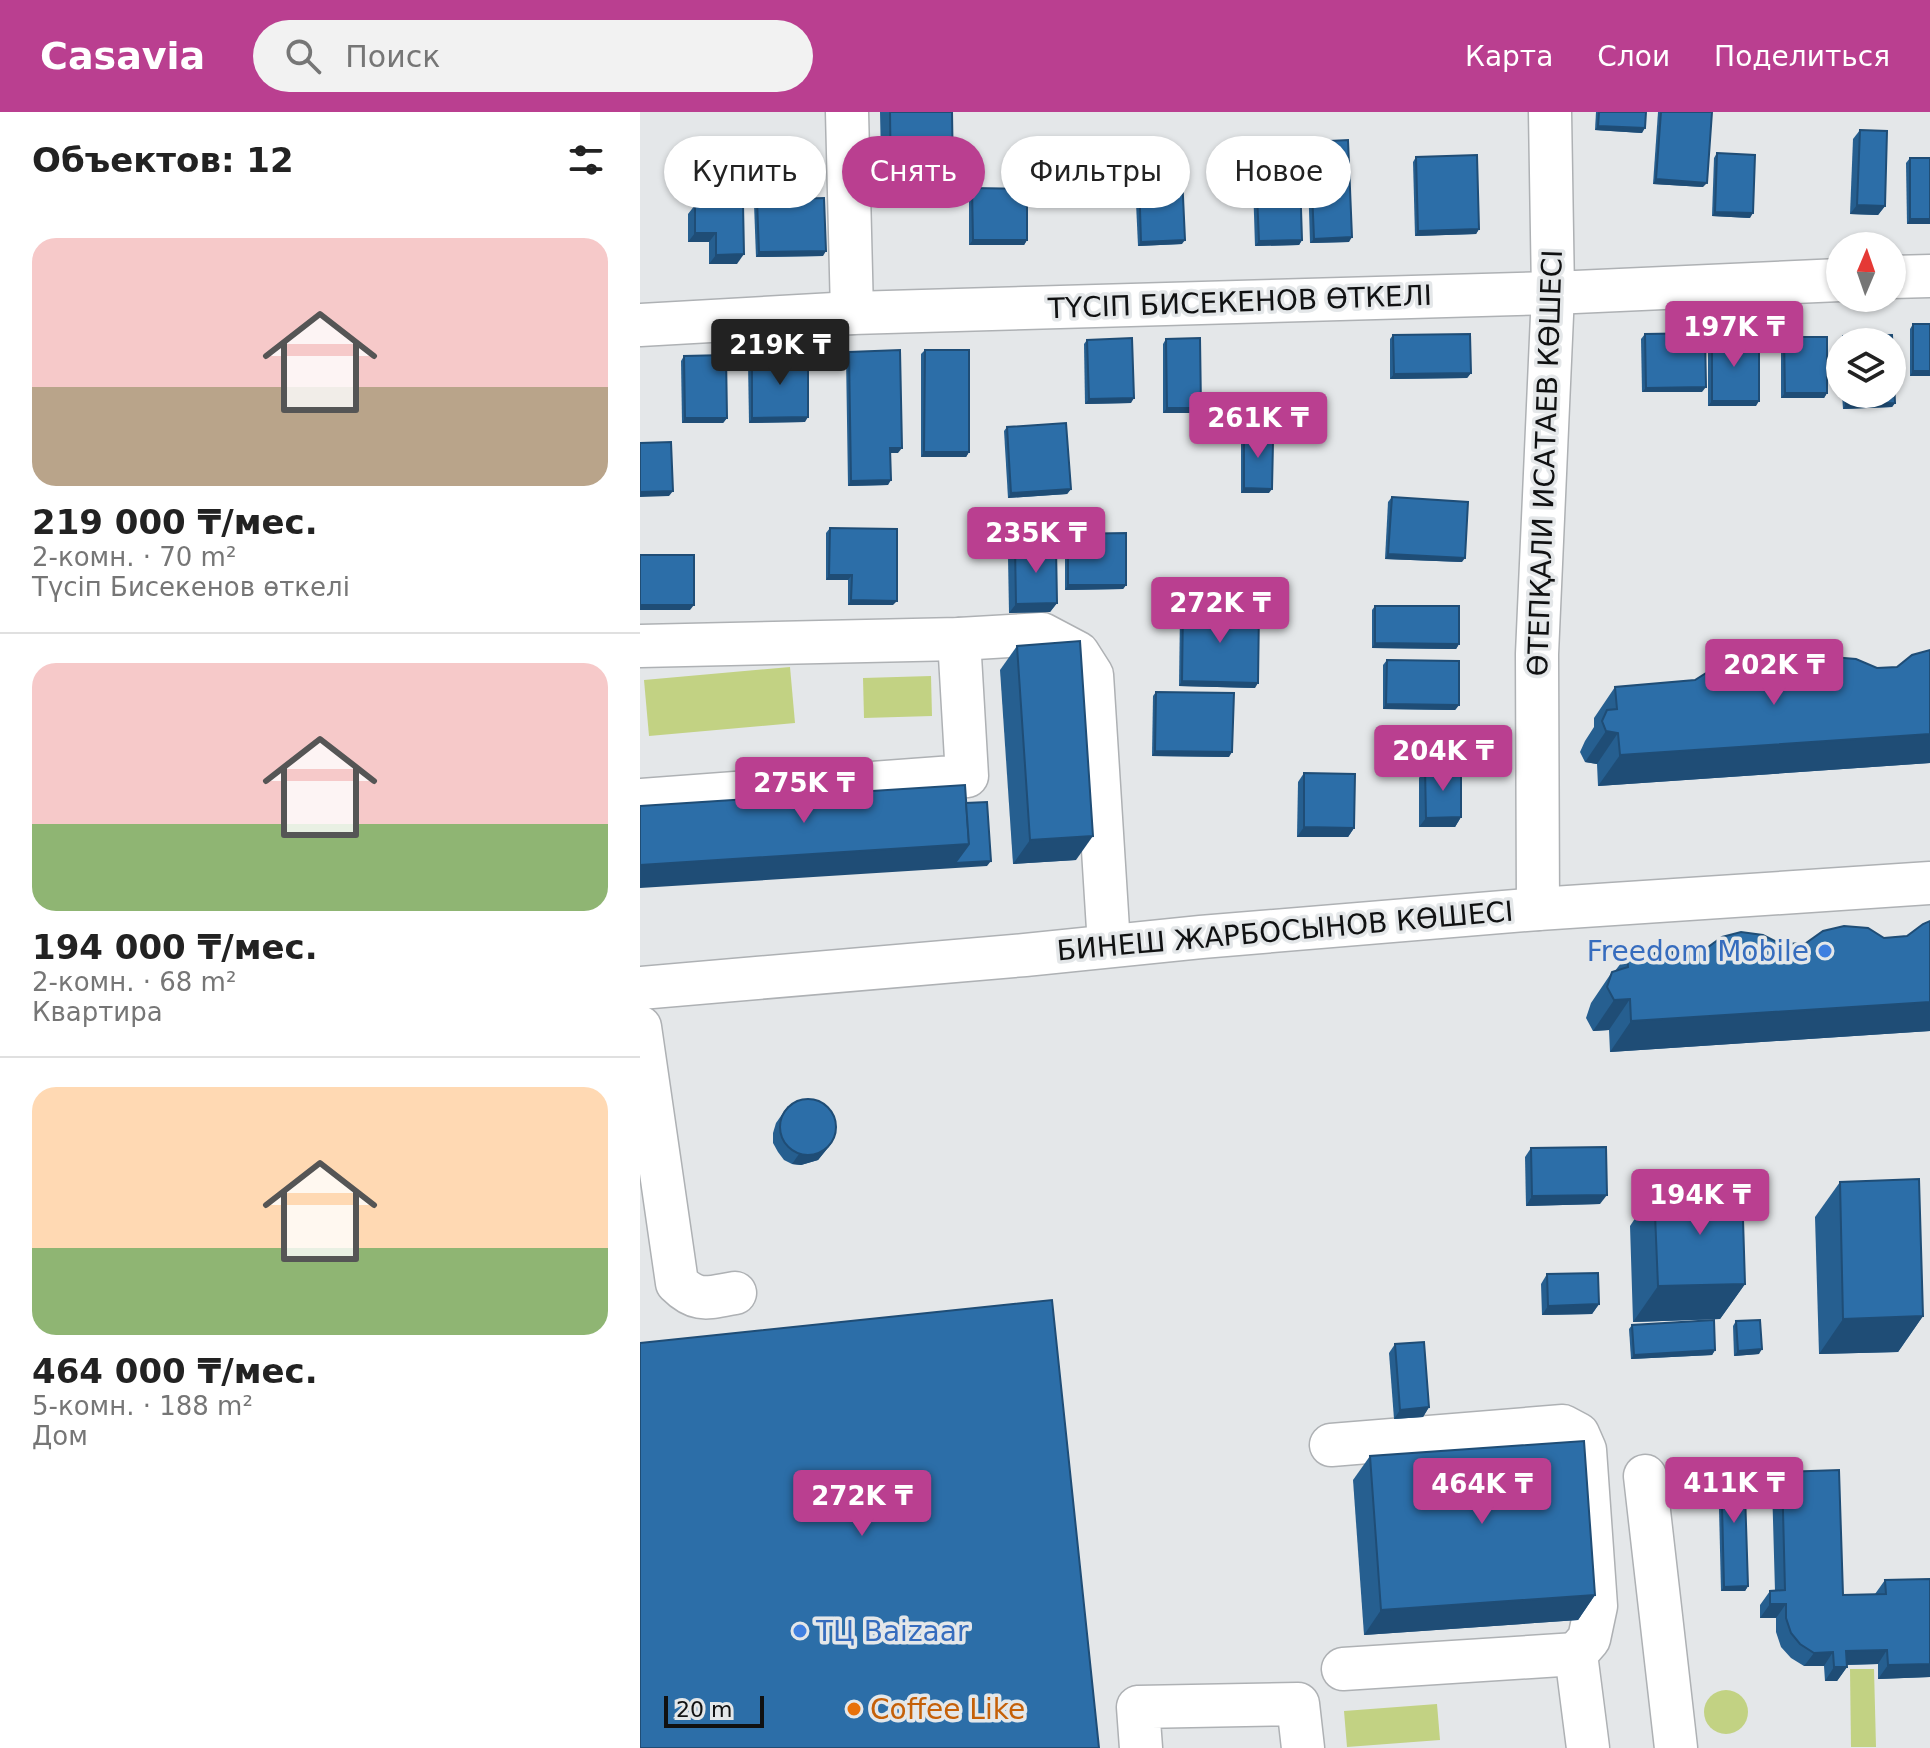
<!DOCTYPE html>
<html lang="ru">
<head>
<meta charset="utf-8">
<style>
  :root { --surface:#fff; --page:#f2f2f2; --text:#222; --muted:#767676; --line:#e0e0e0; --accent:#ba3f90 }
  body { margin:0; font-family:"DejaVu Sans",sans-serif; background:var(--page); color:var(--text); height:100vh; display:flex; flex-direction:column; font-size:30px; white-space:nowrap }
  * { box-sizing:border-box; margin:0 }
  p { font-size:26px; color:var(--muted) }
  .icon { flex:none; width:44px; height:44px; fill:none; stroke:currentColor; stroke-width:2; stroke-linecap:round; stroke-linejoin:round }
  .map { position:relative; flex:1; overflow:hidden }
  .drawer { display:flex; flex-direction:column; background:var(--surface); width:640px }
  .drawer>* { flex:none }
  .top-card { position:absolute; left:24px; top:24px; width:760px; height:72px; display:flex; gap:16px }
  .needle { width:52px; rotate:2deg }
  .tools { position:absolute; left:1186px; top:120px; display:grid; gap:16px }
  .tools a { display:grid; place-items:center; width:80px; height:80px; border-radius:50%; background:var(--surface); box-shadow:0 2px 6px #0004; font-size:40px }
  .scale { position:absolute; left:24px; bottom:20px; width:100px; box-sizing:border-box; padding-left:8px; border:4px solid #101112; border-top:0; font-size:22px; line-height:28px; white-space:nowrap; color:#101112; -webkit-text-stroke:6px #e4e7e9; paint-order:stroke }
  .price { position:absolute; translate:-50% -68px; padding:0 18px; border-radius:8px; background:var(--accent); color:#fff; font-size:26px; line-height:52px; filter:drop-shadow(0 2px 4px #0008) }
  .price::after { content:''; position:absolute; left:50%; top:48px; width:24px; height:18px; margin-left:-12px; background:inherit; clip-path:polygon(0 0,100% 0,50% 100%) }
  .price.on { background:#222; color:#fff }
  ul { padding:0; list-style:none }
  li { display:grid; align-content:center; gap:16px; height:424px; padding:0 32px }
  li+li { border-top:2px solid var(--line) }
  li span { display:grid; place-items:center; height:248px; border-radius:24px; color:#555 }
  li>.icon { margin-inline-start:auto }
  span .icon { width:144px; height:144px; fill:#fffc; stroke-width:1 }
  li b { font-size:34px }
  h2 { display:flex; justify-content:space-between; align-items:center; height:96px; padding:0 32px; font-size:34px }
  .pill { padding:0 28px; border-radius:36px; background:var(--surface); box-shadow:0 2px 6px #0004; font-size:28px; line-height:72px }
  .pill.on { background:var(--accent); color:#fff }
  header { display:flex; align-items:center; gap:48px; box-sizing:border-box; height:112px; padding:0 40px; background:var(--accent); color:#fff }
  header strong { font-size:38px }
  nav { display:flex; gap:44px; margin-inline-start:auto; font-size:28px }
  .search { width:560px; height:72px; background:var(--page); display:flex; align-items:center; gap:20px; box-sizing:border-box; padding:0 28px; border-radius:44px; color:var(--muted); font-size:30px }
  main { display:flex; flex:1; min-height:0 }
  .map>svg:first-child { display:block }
  .green { fill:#c2d283 }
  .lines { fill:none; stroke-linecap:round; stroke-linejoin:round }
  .minor-casing { stroke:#aeb1b4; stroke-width:45 }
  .minor { stroke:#fff; stroke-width:42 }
  .wall { fill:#265f90 }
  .shaded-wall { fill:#1f4d76 }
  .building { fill:#2c6ea8; stroke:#1f4d76; stroke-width:2 }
  .shop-dot { fill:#3f7fe0; stroke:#e4e7e9; stroke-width:3 }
  .food-dot { fill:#e8710a; stroke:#e4e7e9; stroke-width:3 }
  .labels { text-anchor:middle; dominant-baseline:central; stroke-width:7; stroke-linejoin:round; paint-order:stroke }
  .street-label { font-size:28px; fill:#101112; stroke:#e4e7e9 }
  .shop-label { font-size:28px; fill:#366cbe; stroke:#e4e7e9; text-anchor:end }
  .food-label { font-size:28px; fill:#c56008; stroke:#e4e7e9; text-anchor:start }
</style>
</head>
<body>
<header>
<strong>Casavia</strong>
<div class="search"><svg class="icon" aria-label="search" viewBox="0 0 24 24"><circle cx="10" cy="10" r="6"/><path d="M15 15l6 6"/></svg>Поиск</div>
<nav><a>Карта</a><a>Слои</a><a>Поделиться</a></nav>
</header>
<main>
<section class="drawer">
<h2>Объектов: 12<svg class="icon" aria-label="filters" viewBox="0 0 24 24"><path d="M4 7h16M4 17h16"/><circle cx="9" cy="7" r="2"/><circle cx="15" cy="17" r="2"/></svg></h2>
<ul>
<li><span style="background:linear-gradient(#f6c9c9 60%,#b9a48a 0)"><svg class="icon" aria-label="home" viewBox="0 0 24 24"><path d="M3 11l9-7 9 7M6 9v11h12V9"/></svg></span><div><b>219 000 ₸/мес.</b><p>2-комн. · 70 m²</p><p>Түсіп Бисекенов өткелі</p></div></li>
<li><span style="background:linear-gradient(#f6c9c9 65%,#8fb573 0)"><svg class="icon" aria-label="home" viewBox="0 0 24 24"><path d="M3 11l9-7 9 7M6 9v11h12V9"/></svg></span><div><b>194 000 ₸/мес.</b><p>2-комн. · 68 m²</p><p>Квартира</p></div></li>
<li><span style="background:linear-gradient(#ffd9b3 65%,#8fb573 0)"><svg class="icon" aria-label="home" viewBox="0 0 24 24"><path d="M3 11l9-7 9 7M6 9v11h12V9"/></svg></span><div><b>464 000 ₸/мес.</b><p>5-комн. · 188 m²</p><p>Дом</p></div></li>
</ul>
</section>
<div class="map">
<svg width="1290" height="1636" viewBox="0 0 1290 1636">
  <rect width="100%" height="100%" fill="#e4e7e9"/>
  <!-- green -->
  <g class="green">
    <path d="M150 555 155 611 9 624 4 568Z"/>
    <path d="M291 564 292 604 224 606 223 566Z"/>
    <path d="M1210 1557H1234L1236 1635H1211Z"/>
    <circle cx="1086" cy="1600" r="22"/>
    <path d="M797 1592 800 1628 707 1635 704 1599Z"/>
  </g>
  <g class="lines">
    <defs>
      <g id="minor">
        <path d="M207 0 212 201"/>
        <path d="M1252 165 1290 164"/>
        <path d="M0 213 212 201 913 181 1200 168"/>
        <path d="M0 534 319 527 402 522 438 541 452 563 469 833"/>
        <path d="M0 688 327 664 319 527"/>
        <path d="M898 797 897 542 913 181 910 0"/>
        <path d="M0 876 385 843 561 825 898 797 1290 771"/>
        <path d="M0 915 37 1171C58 1192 69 1185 95 1181"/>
        <path d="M691 1333 923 1314 938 1322 945 1338 956 1494 949 1527 936 1542 948 1636"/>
        <path d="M1005 1364 1036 1636"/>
        <path d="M703 1557 936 1542"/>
        <path d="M501 1636 498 1595 658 1592 663 1636"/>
      </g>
    </defs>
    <!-- minor casing -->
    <use href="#minor" class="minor-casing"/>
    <!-- minor -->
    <use href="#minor" class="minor"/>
  </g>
  <!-- wall -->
  <g class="wall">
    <path d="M240 0H312L313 64 303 78H298L288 92H242Z"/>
    <path d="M956 0H1006L1002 21 955 18Z"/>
    <path d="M1018 0H1072L1063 75 1013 72Z"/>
    <path d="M1220 18 1245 94 1238 103 1210 102 1213 27Z"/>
    <path d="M670 30 709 130 670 131 667 35Z"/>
    <path d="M615 36 662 128 659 133 615 134 612 41Z"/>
    <path d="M1077 41 1110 106 1072 104 1074 46Z"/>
    <path d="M776 45 839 117 836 122 775 124 773 50Z"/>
    <path d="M1270 46H1290V112H1267L1266 51Z"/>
    <path d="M499 65 542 132 498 134 495 70Z"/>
    <path d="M332 76 387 128 384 133H329V81Z"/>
    <path d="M117 88 183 144 116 145 114 92Z"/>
    <path d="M55 93 97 152H69V130H48V102Z"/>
    <path d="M1273 212 1290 264H1270V217Z"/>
    <path d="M1072 220 1105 240 1116 294H1068V225Z"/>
    <path d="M1005 222 1062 280H1002L1001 227Z"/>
    <path d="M753 223 831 261 827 266 750 267V227Z"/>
    <path d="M1252 223 1255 291 1252 295 1203 297 1202 282H1252V230H1200V231V229L1203 224Z"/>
    <path d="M1144 225 1187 281 1184 286H1141V230Z"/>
    <path d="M526 227 561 296 557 301H523V232Z"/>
    <path d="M447 228 491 291 445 292 444 232Z"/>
    <path d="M285 238 329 340 326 345H281V242Z"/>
    <path d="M209 240 258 341H250L248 373 208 374 206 244Z"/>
    <path d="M44 244 87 306 83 311H42L41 249Z"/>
    <path d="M112 245 165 310 109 311 108 250Z"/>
    <path d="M367 315 431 377 427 382 368 386 364 319Z"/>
    <path d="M604 315 623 326 629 381H601V320Z"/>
    <path d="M752 385 822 450 745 447 748 390Z"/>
    <path d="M190 416 253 493H208V468H186V421Z"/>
    <path d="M428 422 486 473 483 477 425 478V426Z"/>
    <path d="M375 435 417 491 410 500 369 501 368 445Z"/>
    <path d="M735 494 819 532 816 537 732 536V498Z"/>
    <path d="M543 495 615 576 539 574 540 500Z"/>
    <path d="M377 534 436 748 373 752 360 558Z"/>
    <path d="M747 548 819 593 815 598 743 597V553Z"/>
    <path d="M975 575 1290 651 958 674 957 652 945 650 940 640 945 629 954 615V606Z"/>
    <path d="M516 580 589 645 512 644 513 584Z"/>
    <path d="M785 656 821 705 815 715H779V666Z"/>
    <path d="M664 661 714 716 708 725H657L658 670Z"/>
    <path d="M1290 809V919L970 940 969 918 953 919 946 906 951 891 972 860 975 859 987 843 1267 824Z"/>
    <path d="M148 994 191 1032 178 1048 161 1053 152 1052 144 1048 138 1040 133 1031V1021L136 1011Z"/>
    <path d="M891 1036 960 1092 886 1094 885 1045Z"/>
    <path d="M1200 1070 1283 1204 1258 1240 1179 1242 1175 1105Z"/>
    <path d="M1014 1078 1105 1172 1080 1207 993 1210 990 1114Z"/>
    <path d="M907 1162 959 1192 952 1202 902 1203 901 1172Z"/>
    <path d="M1096 1209 1119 1242 1094 1244 1093 1214Z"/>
    <path d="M992 1213 1075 1238 1072 1243 991 1247 989 1217Z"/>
    <path d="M755 1232 789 1295 783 1305 754 1307 749 1241Z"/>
    <path d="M730 1344 955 1483 938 1508 724 1523 713 1368Z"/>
    <path d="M1081 1351 1108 1474 1105 1479H1081L1078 1355Z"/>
    <path d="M1142 1360 1203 1483 1235 1482 1245 1468 1290 1565 1238 1567V1552L1207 1553V1555L1197 1569H1185L1184 1554H1164L1151 1546 1141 1535 1136 1520V1506H1120V1493L1130 1479H1135L1132 1373Z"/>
  </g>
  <!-- shaded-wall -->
  <g class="shaded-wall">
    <path d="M958 14 1005 16 1002 21 955 18Z"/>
    <path d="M298 64H313L303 78H288Z"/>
    <path d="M1016 67 1067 71 1063 75 1013 72Z"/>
    <path d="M298 78 288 92H242L251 79Z"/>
    <path d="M1217 93 1245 94 1238 103 1210 102Z"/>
    <path d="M1075 100 1113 101 1110 106 1072 104Z"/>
    <path d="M1270 107H1290V112H1267Z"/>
    <path d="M839 117 836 122 775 124 778 119Z"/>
    <path d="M55 121H76L69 130H48Z"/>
    <path d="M712 125 709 130 670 131 674 127Z"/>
    <path d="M333 128H387L384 133H329Z"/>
    <path d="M545 128 542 132 498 134 501 130Z"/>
    <path d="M662 128 659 133 615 134 619 129Z"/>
    <path d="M186 139 183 144 116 145 119 140Z"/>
    <path d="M104 142 97 152H69L76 143Z"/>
    <path d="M1273 259H1290V264H1270Z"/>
    <path d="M831 261 827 266 750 267 754 262Z"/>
    <path d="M1066 275 1062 280H1002L1006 276Z"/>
    <path d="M1145 281H1187L1184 286H1141Z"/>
    <path d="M494 286 491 291 445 292 449 287Z"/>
    <path d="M1072 289H1119L1116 294H1068Z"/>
    <path d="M1255 291 1252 295 1203 297 1206 292Z"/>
    <path d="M527 296H561L557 301H523Z"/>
    <path d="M168 305 165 310 109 311 112 306Z"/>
    <path d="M45 306H87L83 311H42Z"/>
    <path d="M250 336H262L258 341H247Z"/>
    <path d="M284 340H329L326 345H281Z"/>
    <path d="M251 368 248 373 208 374 211 369Z"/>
    <path d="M604 376 632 377 629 381H601Z"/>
    <path d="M431 377 427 382 368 386 371 381Z"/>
    <path d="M33 379 29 384 0 385V380Z"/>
    <path d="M748 442 825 446 822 450 745 447Z"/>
    <path d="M189 463H212L208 468H186Z"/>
    <path d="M428 473H486L483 477 425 478Z"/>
    <path d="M211 488 257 489 253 493H208Z"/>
    <path d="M417 491 410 500 369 501 376 492Z"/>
    <path d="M0 493H54L50 498H0Z"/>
    <path d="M735 531 819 532 816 537 732 536Z"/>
    <path d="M542 569 618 571 615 576 539 574Z"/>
    <path d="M746 592 819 593 815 598 743 597Z"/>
    <path d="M966 619 978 621 957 652 945 650Z"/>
    <path d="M1290 622V651L958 674 980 643Z"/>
    <path d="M515 639 592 640 589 645 512 644Z"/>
    <path d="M821 705 815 715H779L786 706Z"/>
    <path d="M664 715 714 716 708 725H657Z"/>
    <path d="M453 724 436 748 373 752 390 728Z"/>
    <path d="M329 732 351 749 347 754 0 776V753Z"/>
    <path d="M990 887 969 918 953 919 974 888Z"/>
    <path d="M1290 890V919L970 940 991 909Z"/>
    <path d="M191 1032 178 1048 161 1053 152 1052 159 1042Z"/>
    <path d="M967 1083 960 1092 886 1094 892 1084Z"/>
    <path d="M1105 1172 1080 1207 993 1210 1018 1174Z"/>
    <path d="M959 1192 952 1202 902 1203 908 1194Z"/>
    <path d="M1283 1204 1258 1240 1179 1242 1203 1207Z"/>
    <path d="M1122 1237 1119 1242 1094 1244 1098 1239Z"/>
    <path d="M1075 1238 1072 1243 991 1247 994 1243Z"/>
    <path d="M789 1295 783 1305 754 1307 760 1298Z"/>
    <path d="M1108 1474 1105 1479H1081L1084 1475Z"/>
    <path d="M955 1483 938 1508 724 1523 741 1498Z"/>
    <path d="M1130 1492H1146L1136 1506H1120Z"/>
    <path d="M1247 1538 1238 1552 1197 1553 1206 1539Z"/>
    <path d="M1193 1540 1184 1554H1164L1174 1541Z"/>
    <path d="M1290 1552V1565L1238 1567 1248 1553Z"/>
    <path d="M1194 1555H1207L1197 1569H1185Z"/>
  </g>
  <!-- building -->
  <g class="building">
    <path d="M250 0H312L313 64H298V78L251 79Z"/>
    <path d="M959 0H1006L1005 16 958 14Z"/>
    <path d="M1021 0H1072L1067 71 1016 67Z"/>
    <path d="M1220 18 1247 19 1245 94 1217 93Z"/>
    <path d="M708 28 712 125 674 127 670 30Z"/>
    <path d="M659 35 662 128 619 129 615 36Z"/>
    <path d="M1077 41 1115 43 1113 101 1075 100Z"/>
    <path d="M837 43 839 117 778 119 776 45Z"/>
    <rect x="1270" y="46" width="20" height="61"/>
    <path d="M542 63 545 128 501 130 499 65Z"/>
    <path d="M332 76 387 77V128H333Z"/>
    <path d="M184 86 186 139 119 140 117 88Z"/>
    <path d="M103 92 104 142 76 143V121H55V93Z"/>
    <rect x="1273" y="212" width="17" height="47"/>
    <path d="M1072 220H1106L1105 240H1119V289H1072Z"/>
    <path d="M1065 221 1066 275 1006 276 1005 222Z"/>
    <path d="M830 222 831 261 754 262 753 223Z"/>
    <path d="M1252 223 1255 291 1206 292V282H1252V230H1203V224Z"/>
    <path d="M1144 225H1187V281H1145Z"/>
    <path d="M492 226 494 286 449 287 447 228Z"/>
    <path d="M560 226 561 296H527L526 227Z"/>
    <path d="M260 238 262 336H250L251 368 211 369 209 240Z"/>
    <path d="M285 238H329V340H284Z"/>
    <path d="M86 243 87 306H45L44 244Z"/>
    <path d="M112 245H168V305L112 306Z"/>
    <path d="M426 311 431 377 371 381 367 315Z"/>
    <path d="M604 315H622L623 326 633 330 632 377 604 376Z"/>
    <path d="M31 330 33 379 0 380V331Z"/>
    <path d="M752 385 828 390 825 446 748 442Z"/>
    <path d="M190 416 257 417V489L211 488 212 463H189Z"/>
    <path d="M486 421V473H428V422Z"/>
    <path d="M375 435H416L417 491 376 492Z"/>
    <rect x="0" y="443" width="54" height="50"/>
    <path d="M735 494H819V532L735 531Z"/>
    <path d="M543 495 619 497 618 571 542 569Z"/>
    <path d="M440 529 453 724 390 728 377 534Z"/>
    <path d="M1290 538V622L980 643 978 621 966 619 962 609 967 598 977 597 975 575 1055 568 1071 558 1092 552 1116 554 1136 563 1156 561 1171 550 1192 545 1216 547 1237 556 1257 555 1272 543Z"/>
    <path d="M747 548 819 549V593L746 592Z"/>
    <path d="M516 580 594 581 592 640 515 639Z"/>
    <path d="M785 656H821V705L786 706Z"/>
    <path d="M664 661 715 662 714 716 664 715Z"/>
    <path d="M325 673 329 732 0 753V694Z"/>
    <path d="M347 690 351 749 315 751 329 732 326 691Z"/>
    <path d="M1290 809V890L991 909 990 887 974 888 967 875 972 860 988 855 987 843 1064 838 1082 825 1101 820 1123 823 1141 832 1166 831 1183 819 1204 814 1228 816 1244 826 1267 824 1283 812Z"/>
    <circle cx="168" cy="1015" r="28"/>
    <path d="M966 1035 967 1083 892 1084 891 1036Z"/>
    <path d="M1279 1067 1283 1204 1203 1207 1200 1070Z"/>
    <path d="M1102 1075 1105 1172 1018 1174 1014 1078Z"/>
    <path d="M958 1161 959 1192 908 1194 907 1162Z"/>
    <path d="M412 1188 459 1636H0V1231Z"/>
    <path d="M1074 1208 1075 1238 994 1243 992 1213Z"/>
    <path d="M1120 1208 1122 1237 1098 1239 1096 1209Z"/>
    <path d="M784 1230 789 1295 760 1298 755 1232Z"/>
    <path d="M944 1329 955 1483 741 1498 730 1344Z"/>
    <path d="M1104 1350 1108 1474 1084 1475 1081 1351Z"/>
    <path d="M1199 1358 1203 1483 1246 1482 1245 1468 1290 1467V1552L1248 1553 1247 1538 1206 1539 1207 1555H1194L1193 1540 1174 1541 1160 1532 1151 1521 1146 1506V1492H1130V1479L1145 1478 1142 1360Z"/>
  </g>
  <!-- markers -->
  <g class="shop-dot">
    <circle cx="1185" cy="839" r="8"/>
    <circle cx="160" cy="1519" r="8"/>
  </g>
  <circle class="food-dot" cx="214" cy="1597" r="8"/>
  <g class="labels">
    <!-- street labels -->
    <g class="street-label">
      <text transform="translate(600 190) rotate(-2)">ТҮСІП БИСЕКЕНОВ ӨТКЕЛІ</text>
      <text transform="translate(905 351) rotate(-88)">ӨТЕПҚАЛИ ИСАТАЕВ КӨШЕСІ</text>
      <text transform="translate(645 819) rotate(-5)">БИНЕШ ЖАРБОСЫНОВ КӨШЕСІ</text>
    </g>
    <!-- shop labels -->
    <g class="shop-label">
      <text x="1169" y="839">Freedom Mobile</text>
      <text x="176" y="1519" text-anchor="start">ТЦ Baizaar</text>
    </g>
    <!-- food labels -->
    <g class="food-label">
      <text x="230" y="1597">Coffee Like</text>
    </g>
  </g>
</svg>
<div class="tools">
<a><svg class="needle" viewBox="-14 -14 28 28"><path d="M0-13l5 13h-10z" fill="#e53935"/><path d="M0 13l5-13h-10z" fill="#767676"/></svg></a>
<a><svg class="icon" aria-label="layers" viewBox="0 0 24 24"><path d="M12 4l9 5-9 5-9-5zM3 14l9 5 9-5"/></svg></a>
</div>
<div class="scale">20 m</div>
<b class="price" style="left:1094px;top:257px">197K ₸</b>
<b class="price on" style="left:140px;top:275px">219K ₸</b>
<b class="price" style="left:618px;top:348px">261K ₸</b>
<b class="price" style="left:396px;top:463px">235K ₸</b>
<b class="price" style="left:580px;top:533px">272K ₸</b>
<b class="price" style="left:1134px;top:595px">202K ₸</b>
<b class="price" style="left:803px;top:681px">204K ₸</b>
<b class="price" style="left:164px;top:713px">275K ₸</b>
<b class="price" style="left:1060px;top:1125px">194K ₸</b>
<b class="price" style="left:1094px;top:1413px">411K ₸</b>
<b class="price" style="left:842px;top:1414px">464K ₸</b>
<b class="price" style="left:222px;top:1426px">272K ₸</b>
<div class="top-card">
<a class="pill">Купить</a>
<a class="pill on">Снять</a>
<a class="pill">Фильтры</a>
<a class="pill">Новое</a>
</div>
</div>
</main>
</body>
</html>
